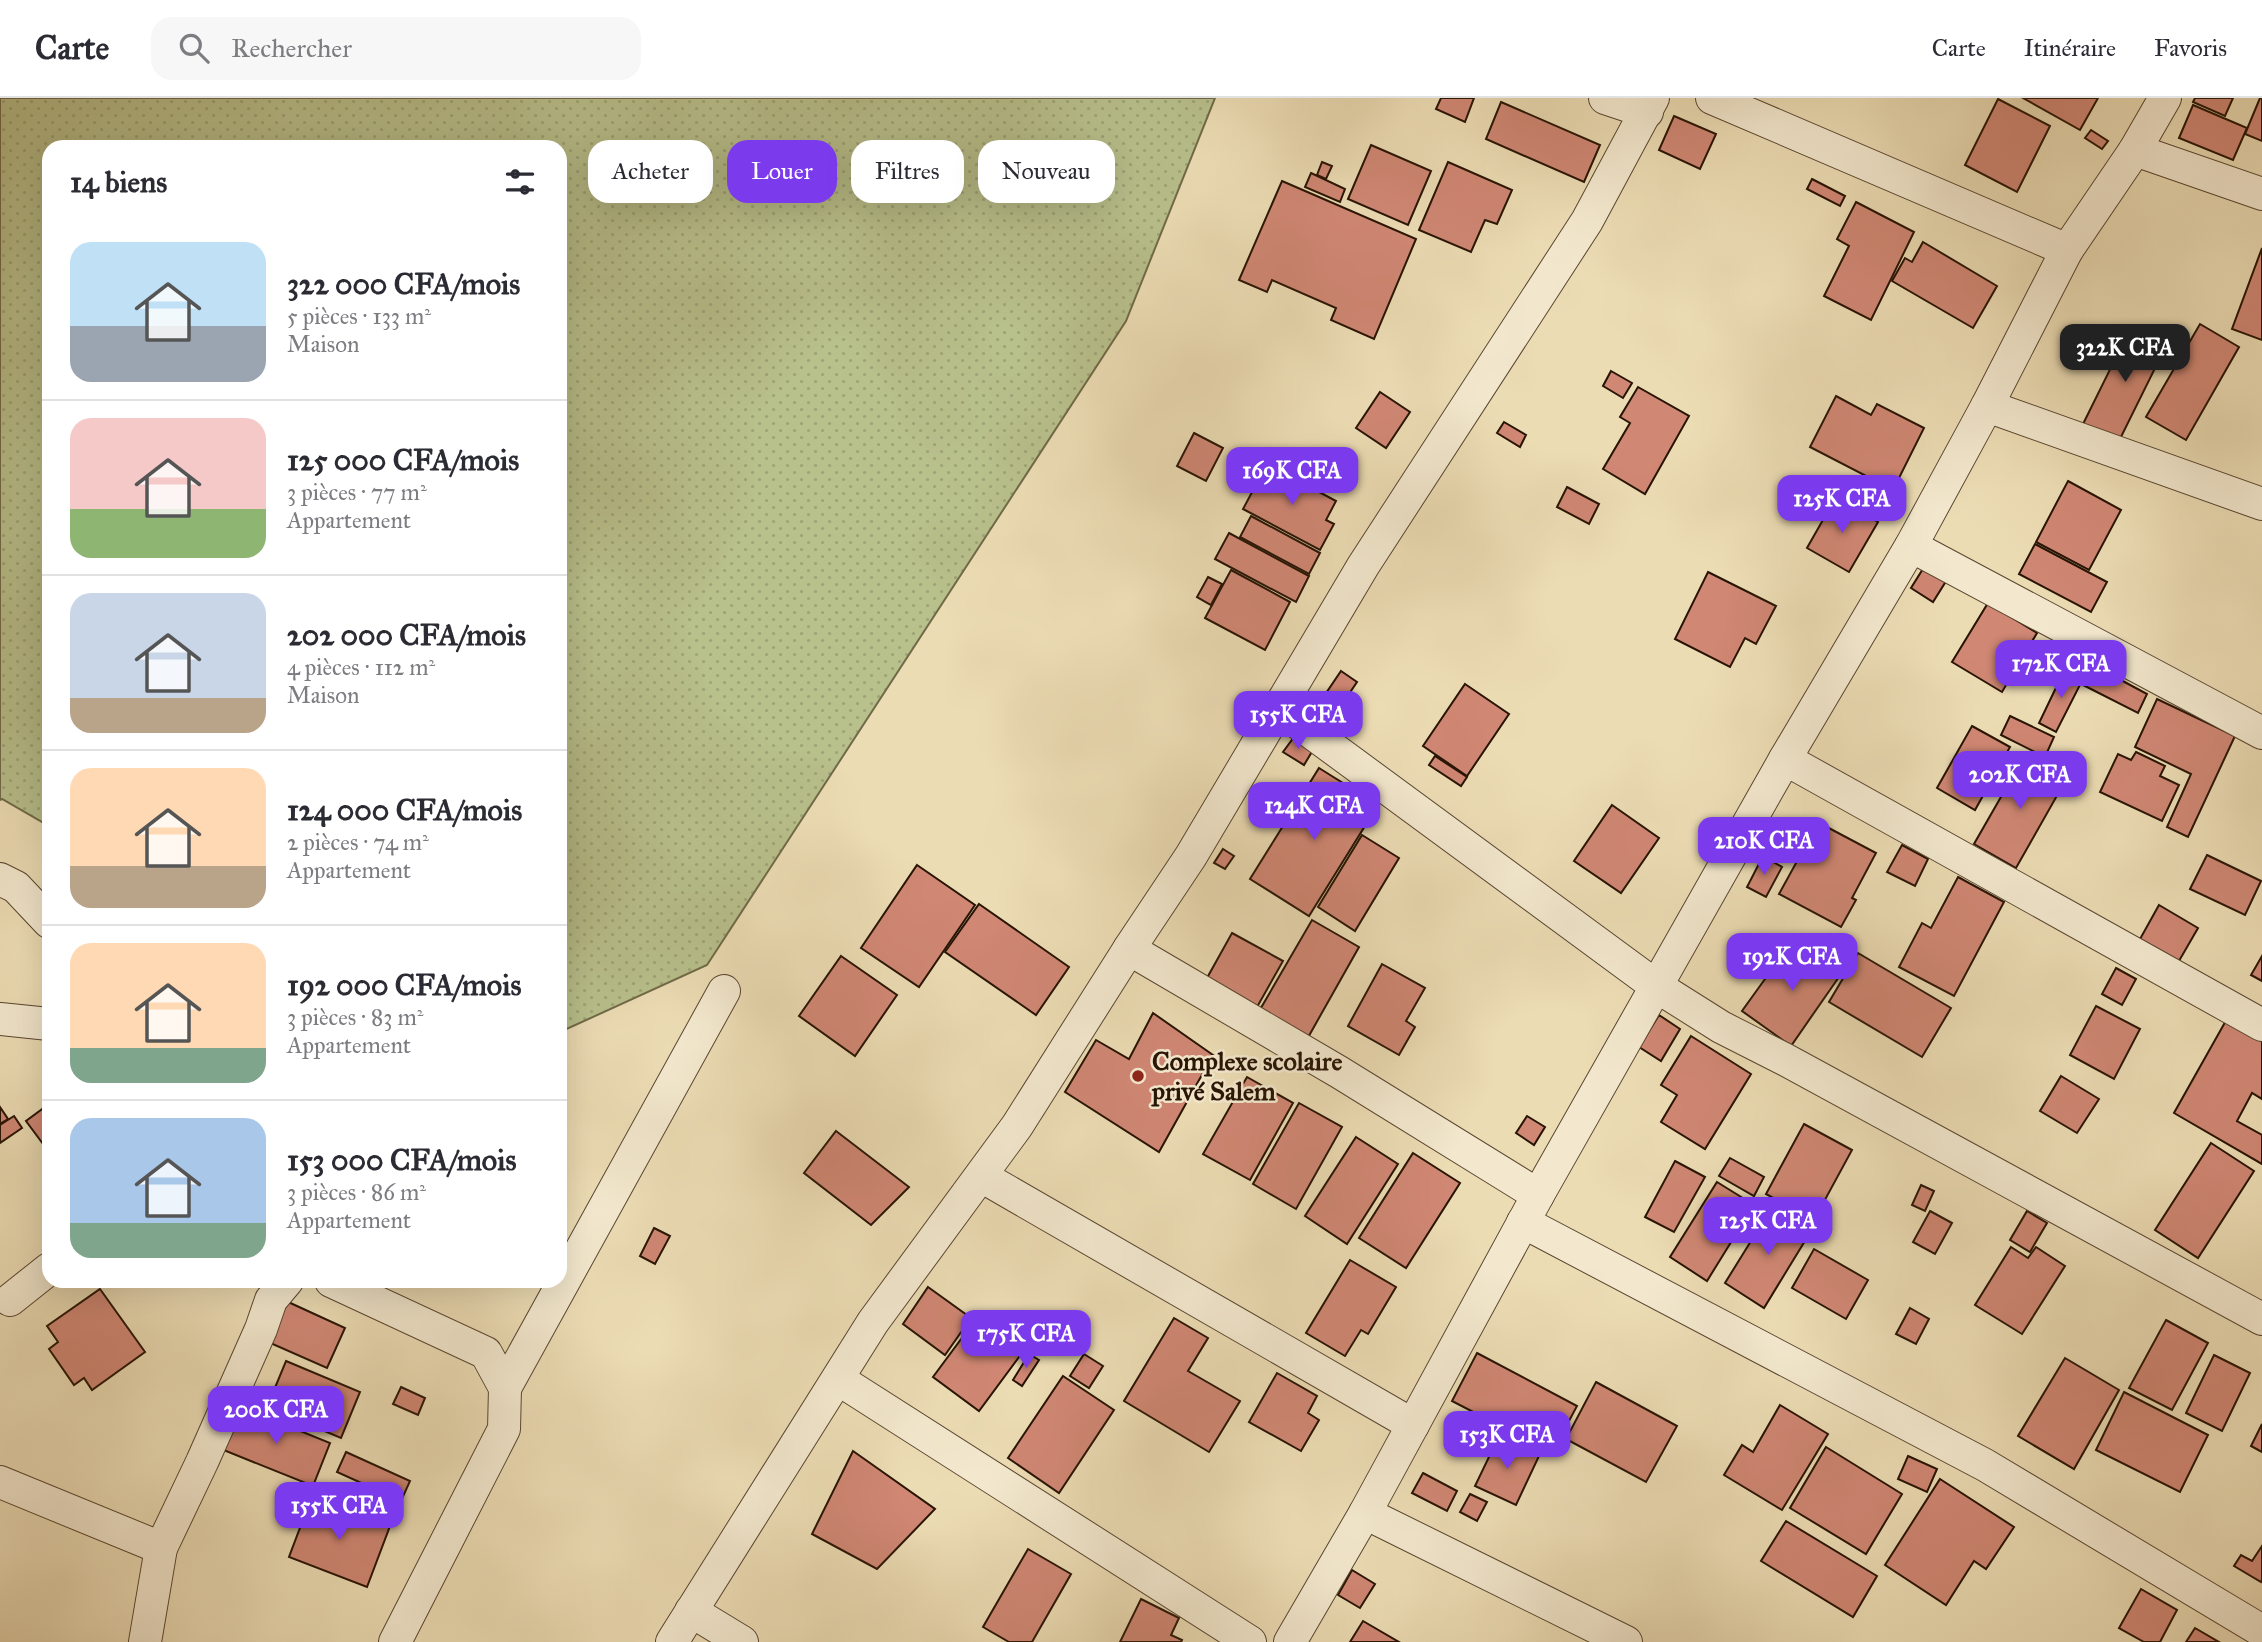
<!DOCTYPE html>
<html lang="fr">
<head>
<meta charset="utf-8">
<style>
  :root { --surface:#fff; --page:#f7f7f7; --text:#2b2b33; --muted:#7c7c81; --line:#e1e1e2; --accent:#7c3aed }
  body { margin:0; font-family:"IM FELL Great Primer",serif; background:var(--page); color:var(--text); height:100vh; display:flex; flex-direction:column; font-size:26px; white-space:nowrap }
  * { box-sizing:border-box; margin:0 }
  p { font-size:23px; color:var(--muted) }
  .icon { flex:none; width:38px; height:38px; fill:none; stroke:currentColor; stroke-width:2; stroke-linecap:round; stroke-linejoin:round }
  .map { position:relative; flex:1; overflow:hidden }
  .details { position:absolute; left:42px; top:42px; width:525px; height:1148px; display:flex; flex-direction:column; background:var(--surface); border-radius:21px; box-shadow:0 7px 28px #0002 }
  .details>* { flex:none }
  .top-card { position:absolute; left:588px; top:42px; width:665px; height:63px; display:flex; gap:14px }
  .price { position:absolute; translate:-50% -60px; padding:0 16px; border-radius:14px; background:var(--accent); color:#fff; font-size:23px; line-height:46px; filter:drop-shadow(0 2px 4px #0008) }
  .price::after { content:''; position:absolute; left:50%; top:42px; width:21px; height:16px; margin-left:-10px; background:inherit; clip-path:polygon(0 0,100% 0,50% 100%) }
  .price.on { background:#222; color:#fff }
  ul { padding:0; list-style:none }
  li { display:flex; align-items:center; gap:21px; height:175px; padding:0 28px }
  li+li { border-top:2px solid var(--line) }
  li span { display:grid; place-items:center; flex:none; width:196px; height:140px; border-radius:21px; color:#555 }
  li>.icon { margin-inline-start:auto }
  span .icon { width:84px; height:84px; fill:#fffc; stroke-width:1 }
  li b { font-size:30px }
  h2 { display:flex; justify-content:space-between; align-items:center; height:84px; padding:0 28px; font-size:30px }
  .tag { padding:0 24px; border-radius:21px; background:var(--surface); box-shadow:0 7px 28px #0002; font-size:24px; line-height:63px }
  .tag.on { background:var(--accent); color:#fff }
  header { display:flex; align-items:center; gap:42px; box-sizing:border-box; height:98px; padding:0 35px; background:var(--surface); border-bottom:2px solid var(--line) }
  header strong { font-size:33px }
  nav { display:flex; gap:38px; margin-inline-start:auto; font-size:24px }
  .search { width:490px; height:63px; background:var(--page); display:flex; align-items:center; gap:18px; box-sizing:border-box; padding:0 24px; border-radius:21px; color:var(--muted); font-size:26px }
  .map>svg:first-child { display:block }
  .grass { fill:url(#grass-dots); stroke:#706a48; stroke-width:2 }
  .building { fill:#d08774; stroke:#281404; stroke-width:2 }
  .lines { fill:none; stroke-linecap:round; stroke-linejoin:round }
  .street-casing { stroke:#594630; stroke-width:34 }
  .street { stroke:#f3e8ce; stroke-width:32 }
  .poi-dot { fill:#8f2418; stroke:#f3e8ce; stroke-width:2.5 }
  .labels { text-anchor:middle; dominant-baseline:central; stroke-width:5; stroke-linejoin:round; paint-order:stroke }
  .poi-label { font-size:26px; font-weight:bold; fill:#281404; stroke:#f3e8ce; text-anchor:start }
</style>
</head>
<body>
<header>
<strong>Carte</strong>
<div class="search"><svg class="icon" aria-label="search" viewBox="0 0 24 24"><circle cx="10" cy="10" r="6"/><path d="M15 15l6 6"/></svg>Rechercher</div>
<nav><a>Carte</a><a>Itinéraire</a><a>Favoris</a></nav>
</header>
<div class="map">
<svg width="2262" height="1544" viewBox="0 0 2262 1544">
  <defs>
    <pattern id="grass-dots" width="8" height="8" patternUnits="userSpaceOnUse" patternTransform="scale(1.75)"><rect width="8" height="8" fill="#b8c08c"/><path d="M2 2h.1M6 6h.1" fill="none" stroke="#9ea477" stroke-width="1.8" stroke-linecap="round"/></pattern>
  </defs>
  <rect width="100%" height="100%" fill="#ecdcb4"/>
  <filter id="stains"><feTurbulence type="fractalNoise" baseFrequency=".00286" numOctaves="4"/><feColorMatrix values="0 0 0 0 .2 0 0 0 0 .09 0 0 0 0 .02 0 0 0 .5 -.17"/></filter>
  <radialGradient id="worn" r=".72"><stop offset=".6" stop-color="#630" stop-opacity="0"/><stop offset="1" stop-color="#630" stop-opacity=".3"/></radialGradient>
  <!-- grass -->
  <path class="grass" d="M0 0H1215L1126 223 707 867 560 934V49H49V728L2 701 0 702Z"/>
  <!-- building -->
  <g class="building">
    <path d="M1441 0H1474L1465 24 1436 11Z"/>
    <path d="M2023 0H2098L2080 32Z"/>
    <path d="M2195 0H2233L2225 18 2193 4Z"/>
    <path d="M2260 0H2262V43L2245 36Z"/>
    <path d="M1998 1 2050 28 2017 94 1965 67Z"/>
    <path d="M1501 4 1600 47 1584 84 1486 41Z"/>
    <path d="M2193 7 2247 30 2233 62 2179 40Z"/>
    <path d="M1674 18 1716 36 1700 71 1659 52Z"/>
    <path d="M2091 32 2108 43 2102 51 2085 40Z"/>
    <path d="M1371 47 1431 73 1408 127 1348 101Z"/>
    <path d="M1322 64 1332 68 1326 81 1317 77Z"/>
    <path d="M1448 64 1512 92 1497 126 1485 122 1471 154 1419 132Z"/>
    <path d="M1311 75 1345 91 1340 104 1305 89Z"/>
    <path d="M1812 81 1845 98 1840 108 1807 91Z"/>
    <path d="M1282 83 1416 141 1374 241 1331 222 1336 210 1272 182 1267 194 1239 182Z"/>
    <path d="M1856 104 1914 134 1871 222 1824 198 1849 148 1837 141Z"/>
    <path d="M1923 144 1997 188 1973 230 1892 183 1905 160 1912 164Z"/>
    <path d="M2262 150V242L2232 231Z"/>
    <path d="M2200 226 2239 249 2186 342 2146 319Z"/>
    <path d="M2131 229 2167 246 2119 343 2083 326Z"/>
    <path d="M1611 273 1632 285 1623 300 1603 288Z"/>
    <path d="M1638 289 1689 318 1645 396 1603 371 1630 325 1620 319Z"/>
    <path d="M1380 294 1410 314 1386 350 1356 330Z"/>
    <path d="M1836 298 1871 317 1877 306 1924 330 1893 392 1810 349Z"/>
    <path d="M1504 324 1526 337 1520 349 1497 335Z"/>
    <path d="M1194 335 1223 350 1206 383 1177 368Z"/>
    <path d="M1267 366 1336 403 1326 422 1334 426 1320 452 1243 411Z"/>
    <path d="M2068 383 2121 412 2089 472 2036 444Z"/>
    <path d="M1567 389 1599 406 1589 426 1557 409Z"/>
    <path d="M1836 399 1878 424 1849 474 1807 450Z"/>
    <path d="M1251 418 1320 455 1309 476 1240 439Z"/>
    <path d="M1229 435 1309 478 1296 504 1215 461Z"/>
    <path d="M2035 446 2107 484 2091 514 2019 476Z"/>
    <path d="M1926 466 1948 480 1933 504 1911 490Z"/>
    <path d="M1231 472 1290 504 1265 552 1205 520Z"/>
    <path d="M1708 474 1776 508 1756 546 1745 540 1730 569 1675 541Z"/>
    <path d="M1208 479 1222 486 1211 507 1197 499Z"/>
    <path d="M1988 505 2037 535 2002 594 1952 564Z"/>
    <path d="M2093 567 2147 596 2138 615 2083 587Z"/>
    <path d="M2065 571 2083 581 2056 634 2039 625Z"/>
    <path d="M1341 573 1357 584 1332 621 1316 610Z"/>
    <path d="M1465 586 1509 616 1467 678 1423 648Z"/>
    <path d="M2157 601 2235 638 2188 739 2167 729 2191 676 2135 649Z"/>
    <path d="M2010 618 2054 639 2045 659 2001 637Z"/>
    <path d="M1972 628 2010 649 1975 712 1937 690Z"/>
    <path d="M1294 639 1313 652 1304 667 1283 654Z"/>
    <path d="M2136 654 2165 668 2160 678 2179 687 2162 723 2100 694 2118 656 2131 662Z"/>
    <path d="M2025 657 2067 680 2016 770 1974 746Z"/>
    <path d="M1435 658 1467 679 1461 688 1429 667Z"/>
    <path d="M1319 670 1378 707 1309 818 1250 781Z"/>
    <path d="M1612 707 1659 740 1621 795 1574 763Z"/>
    <path d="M1825 728 1876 755 1852 800 1856 802 1841 829 1779 796 1807 745 1814 749Z"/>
    <path d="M1362 737 1399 760 1355 833 1318 809Z"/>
    <path d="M1902 747 1928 761 1915 788 1887 774Z"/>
    <path d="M1223 751 1234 758 1225 771 1214 765Z"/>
    <path d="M2207 757 2261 783 2245 817 2190 791Z"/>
    <path d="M1763 758 1782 769 1766 799 1747 789Z"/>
    <path d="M917 767 975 807 919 889 861 850Z"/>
    <path d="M1958 779 2004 804 1954 898 1899 869 1922 825 1931 830Z"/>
    <path d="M979 806 1069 869 1036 917 945 854Z"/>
    <path d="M2159 807 2198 830 2179 863 2140 841Z"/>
    <path d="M1312 822 1359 849 1306 943 1258 915Z"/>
    <path d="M1232 835 1283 863 1252 918 1202 889Z"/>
    <path d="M1793 842 1841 876 1791 948 1742 913Z"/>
    <path d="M1858 855 1951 910 1922 959 1829 904Z"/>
    <path d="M841 858 897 897 855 958 799 918Z"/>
    <path d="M2262 858V883L2251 877Z"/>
    <path d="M1382 866 1425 890 1406 923 1415 929 1399 957 1348 928Z"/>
    <path d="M2116 870 2136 881 2122 907 2102 896Z"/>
    <path d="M2096 908 2140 931 2114 981 2070 957Z"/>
    <path d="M1153 915 1213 957 1159 1054 1065 994 1096 942 1129 961Z"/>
    <path d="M1659 917 1680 931 1661 963 1639 949Z"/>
    <path d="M2228 919 2262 939V1001L2252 995 2237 1023 2262 1037V1066L2174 1015Z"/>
    <path d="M1691 938 1751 976 1705 1051 1661 1024 1677 997 1661 987Z"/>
    <path d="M2061 978 2099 1001 2077 1035 2040 1013Z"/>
    <path d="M1247 979 1293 1005 1250 1082 1203 1056Z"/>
    <path d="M1299 1005 1342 1029 1296 1111 1253 1086Z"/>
    <path d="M49 1006V1054L26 1023Z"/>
    <path d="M0 1009 8 1021 0 1026Z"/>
    <path d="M14 1018 22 1030 0 1045V1027Z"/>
    <path d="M1527 1018 1545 1029 1534 1047 1516 1035Z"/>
    <path d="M1804 1026 1852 1052 1814 1122 1766 1096Z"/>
    <path d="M836 1033 909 1089 871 1127 804 1075Z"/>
    <path d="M1356 1039 1398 1066 1347 1146 1305 1118Z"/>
    <path d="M2211 1045 2254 1073 2198 1160 2155 1132Z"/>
    <path d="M1413 1055 1460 1085 1406 1170 1359 1140Z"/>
    <path d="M1730 1060 1764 1079 1754 1098 1719 1078Z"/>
    <path d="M1675 1063 1705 1079 1674 1134 1645 1119Z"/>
    <path d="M1717 1084 1754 1107 1707 1183 1670 1159Z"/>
    <path d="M1921 1087 1934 1093 1925 1113 1912 1107Z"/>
    <path d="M1772 1109 1811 1133 1764 1210 1725 1185Z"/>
    <path d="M1930 1113 1952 1125 1935 1156 1913 1144Z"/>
    <path d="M2027 1113 2047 1125 2030 1154 2010 1142Z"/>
    <path d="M654 1130 670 1138 655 1166 640 1158Z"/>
    <path d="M2011 1149 2028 1160 2036 1149 2065 1168 2022 1236 1975 1207Z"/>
    <path d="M1814 1151 1868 1182 1846 1221 1792 1190Z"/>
    <path d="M1350 1162 1396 1189 1368 1236 1361 1232 1345 1258 1306 1235Z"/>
    <path d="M928 1189 971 1220 945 1257 903 1226Z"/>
    <path d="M100 1191 145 1254 92 1292 84 1280 74 1287 49 1251 58 1244 47 1228Z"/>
    <path d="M286 1203 345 1230 327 1270 268 1244Z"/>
    <path d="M1910 1210 1929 1221 1916 1246 1896 1236Z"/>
    <path d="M1174 1220 1208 1240 1188 1273 1240 1303 1209 1354 1124 1303Z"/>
    <path d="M976 1221 1022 1255 979 1313 933 1279Z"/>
    <path d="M2166 1222 2208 1245 2172 1312 2129 1290Z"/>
    <path d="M1477 1255 1577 1308 1552 1355 1452 1303Z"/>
    <path d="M1029 1256 1039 1262 1022 1288 1013 1282Z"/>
    <path d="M1084 1256 1103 1268 1089 1290 1070 1278Z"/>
    <path d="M2214 1257 2250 1275 2222 1333 2186 1315Z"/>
    <path d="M2065 1260 2119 1292 2074 1371 2018 1338Z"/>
    <path d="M286 1263 360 1294 341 1340 267 1309Z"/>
    <path d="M1277 1275 1317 1298 1308 1315 1319 1322 1301 1353 1249 1324Z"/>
    <path d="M1063 1278 1114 1312 1059 1395 1008 1360Z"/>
    <path d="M1596 1284 1677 1328 1646 1384 1566 1341Z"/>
    <path d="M401 1289 425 1300 418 1317 393 1306Z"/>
    <path d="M2124 1294 2208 1337 2180 1394 2096 1352Z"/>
    <path d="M1780 1307 1828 1336 1782 1412 1724 1377 1742 1347 1753 1354Z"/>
    <path d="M239 1308 330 1345 313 1388 221 1351Z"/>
    <path d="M2262 1326V1354L2251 1348Z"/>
    <path d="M1499 1338 1539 1358 1516 1407 1475 1388Z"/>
    <path d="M1826 1349 1902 1396 1866 1456 1790 1410Z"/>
    <path d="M853 1353 935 1411 877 1471 812 1436Z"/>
    <path d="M346 1354 410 1383 401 1403 337 1374Z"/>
    <path d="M1908 1358 1937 1371 1927 1394 1898 1381Z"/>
    <path d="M1423 1375 1457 1393 1447 1413 1412 1395Z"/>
    <path d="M1940 1381 2014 1429 1986 1471 1974 1463 1946 1507 1885 1467Z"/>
    <path d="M1470 1396 1487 1404 1477 1423 1460 1414Z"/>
    <path d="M312 1398 390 1428 367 1489 289 1459Z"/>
    <path d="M1786 1423 1877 1478 1853 1519 1761 1463Z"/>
    <path d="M2262 1448V1481L2261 1484 2234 1468 2241 1457 2252 1463Z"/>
    <path d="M1028 1451 1071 1476 1032 1544H1009L983 1529Z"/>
    <path d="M1352 1472 1375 1486 1360 1510 1338 1497Z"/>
    <path d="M2141 1491 2177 1512 2160 1544H2144L2119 1530Z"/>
    <path d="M1141 1501 1179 1520 1171 1537 1182 1542 1181 1544H1120Z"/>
    <path d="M1363 1523 1399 1544H1350Z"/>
    <path d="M2195 1530 2219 1544H2186Z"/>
  </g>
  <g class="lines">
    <defs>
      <g id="street">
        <path d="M1605 0 1647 14"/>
        <path d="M1712 0 2067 152"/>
        <path d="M2135 52 2262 96"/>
        <path d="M1987 308 2262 406"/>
        <path d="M1911 448 2262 635"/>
        <path d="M1278 610 1656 888 1721 929 1786 962 2262 1221"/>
        <path d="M1785 661 2262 927"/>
        <path d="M0 781 16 789 49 824"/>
        <path d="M1129 851 1339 974 1538 1097"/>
        <path d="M0 921 49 926"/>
        <path d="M981 1078 1413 1327"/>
        <path d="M1523 1124 1985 1367 2262 1533"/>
        <path d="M331 1183 486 1255 505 1290 504 1331 395 1544"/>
        <path d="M10 1202 49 1171"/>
        <path d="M838 1281 1250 1544"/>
        <path d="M505 1290 724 893"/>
        <path d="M0 1384 161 1450 145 1544"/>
        <path d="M1365 1415 1626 1544"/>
        <path d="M161 1450 202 1364 261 1231 271 1202 287 1183"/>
        <path d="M691 1513 742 1544"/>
        <path d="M672 1544 873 1224 1017 1028 1129 851 1191 758 1363 468 1587 123 1653 0"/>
        <path d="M1290 1544 1365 1415 1538 1097 1785 661 1911 448 1987 308 2067 152 2135 52 2165 0"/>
      </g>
    </defs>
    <!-- street casing -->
    <use href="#street" class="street-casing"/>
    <!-- street -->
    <use href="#street" class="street"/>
  </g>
  <!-- markers -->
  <circle class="poi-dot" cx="1138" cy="978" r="7"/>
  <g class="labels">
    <!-- poi labels -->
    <g class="poi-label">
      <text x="1152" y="963">Complexe scolaire<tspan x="1152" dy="30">privé Salem</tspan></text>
    </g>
  </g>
  <rect width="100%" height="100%" filter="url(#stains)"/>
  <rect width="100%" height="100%" fill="url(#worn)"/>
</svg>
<b class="price on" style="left:2125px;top:286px">322K CFA</b>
<b class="price" style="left:1292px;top:409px">169K CFA</b>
<b class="price" style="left:1842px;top:437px">125K CFA</b>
<b class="price" style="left:2061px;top:602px">172K CFA</b>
<b class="price" style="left:1298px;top:653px">155K CFA</b>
<b class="price" style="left:2020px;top:713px">202K CFA</b>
<b class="price" style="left:1314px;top:744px">124K CFA</b>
<b class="price" style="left:1764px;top:779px">210K CFA</b>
<b class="price" style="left:1792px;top:895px">192K CFA</b>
<b class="price" style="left:1768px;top:1159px">125K CFA</b>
<b class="price" style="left:1026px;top:1272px">175K CFA</b>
<b class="price" style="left:276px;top:1348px">200K CFA</b>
<b class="price" style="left:1507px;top:1373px">153K CFA</b>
<b class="price" style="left:339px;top:1444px">155K CFA</b>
<div class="top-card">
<a class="tag">Acheter</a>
<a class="tag on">Louer</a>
<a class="tag">Filtres</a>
<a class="tag">Nouveau</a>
</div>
<section class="details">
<h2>14 biens<svg class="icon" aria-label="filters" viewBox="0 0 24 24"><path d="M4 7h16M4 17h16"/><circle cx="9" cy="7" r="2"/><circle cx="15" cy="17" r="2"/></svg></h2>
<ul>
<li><span style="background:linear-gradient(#bfe0f5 60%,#9aa5b1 0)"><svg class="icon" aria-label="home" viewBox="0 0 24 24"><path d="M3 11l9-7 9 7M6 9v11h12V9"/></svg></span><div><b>322 000 CFA/mois</b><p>5 pièces · 133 m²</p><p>Maison</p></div></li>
<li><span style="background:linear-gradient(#f6c9c9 65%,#8fb573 0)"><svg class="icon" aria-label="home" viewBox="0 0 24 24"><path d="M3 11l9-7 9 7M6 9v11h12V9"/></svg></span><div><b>125 000 CFA/mois</b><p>3 pièces · 77 m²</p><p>Appartement</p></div></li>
<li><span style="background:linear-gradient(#c9d6e8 75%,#b9a48a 0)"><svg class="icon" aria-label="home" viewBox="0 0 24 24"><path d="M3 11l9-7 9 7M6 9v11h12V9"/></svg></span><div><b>202 000 CFA/mois</b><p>4 pièces · 112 m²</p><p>Maison</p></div></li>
<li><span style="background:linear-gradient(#ffd9b3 70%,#b9a48a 0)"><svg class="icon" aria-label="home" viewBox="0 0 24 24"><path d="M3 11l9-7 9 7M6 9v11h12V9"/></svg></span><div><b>124 000 CFA/mois</b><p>2 pièces · 74 m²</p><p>Appartement</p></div></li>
<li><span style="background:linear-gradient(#ffd9b3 75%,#7fa58c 0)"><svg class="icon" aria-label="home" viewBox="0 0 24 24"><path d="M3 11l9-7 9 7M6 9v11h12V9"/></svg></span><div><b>192 000 CFA/mois</b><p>3 pièces · 83 m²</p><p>Appartement</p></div></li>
<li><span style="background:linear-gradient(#a9c7e8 75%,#7fa58c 0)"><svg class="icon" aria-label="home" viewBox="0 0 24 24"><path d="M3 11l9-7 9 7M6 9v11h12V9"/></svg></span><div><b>153 000 CFA/mois</b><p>3 pièces · 86 m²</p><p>Appartement</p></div></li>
</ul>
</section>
</div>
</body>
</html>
